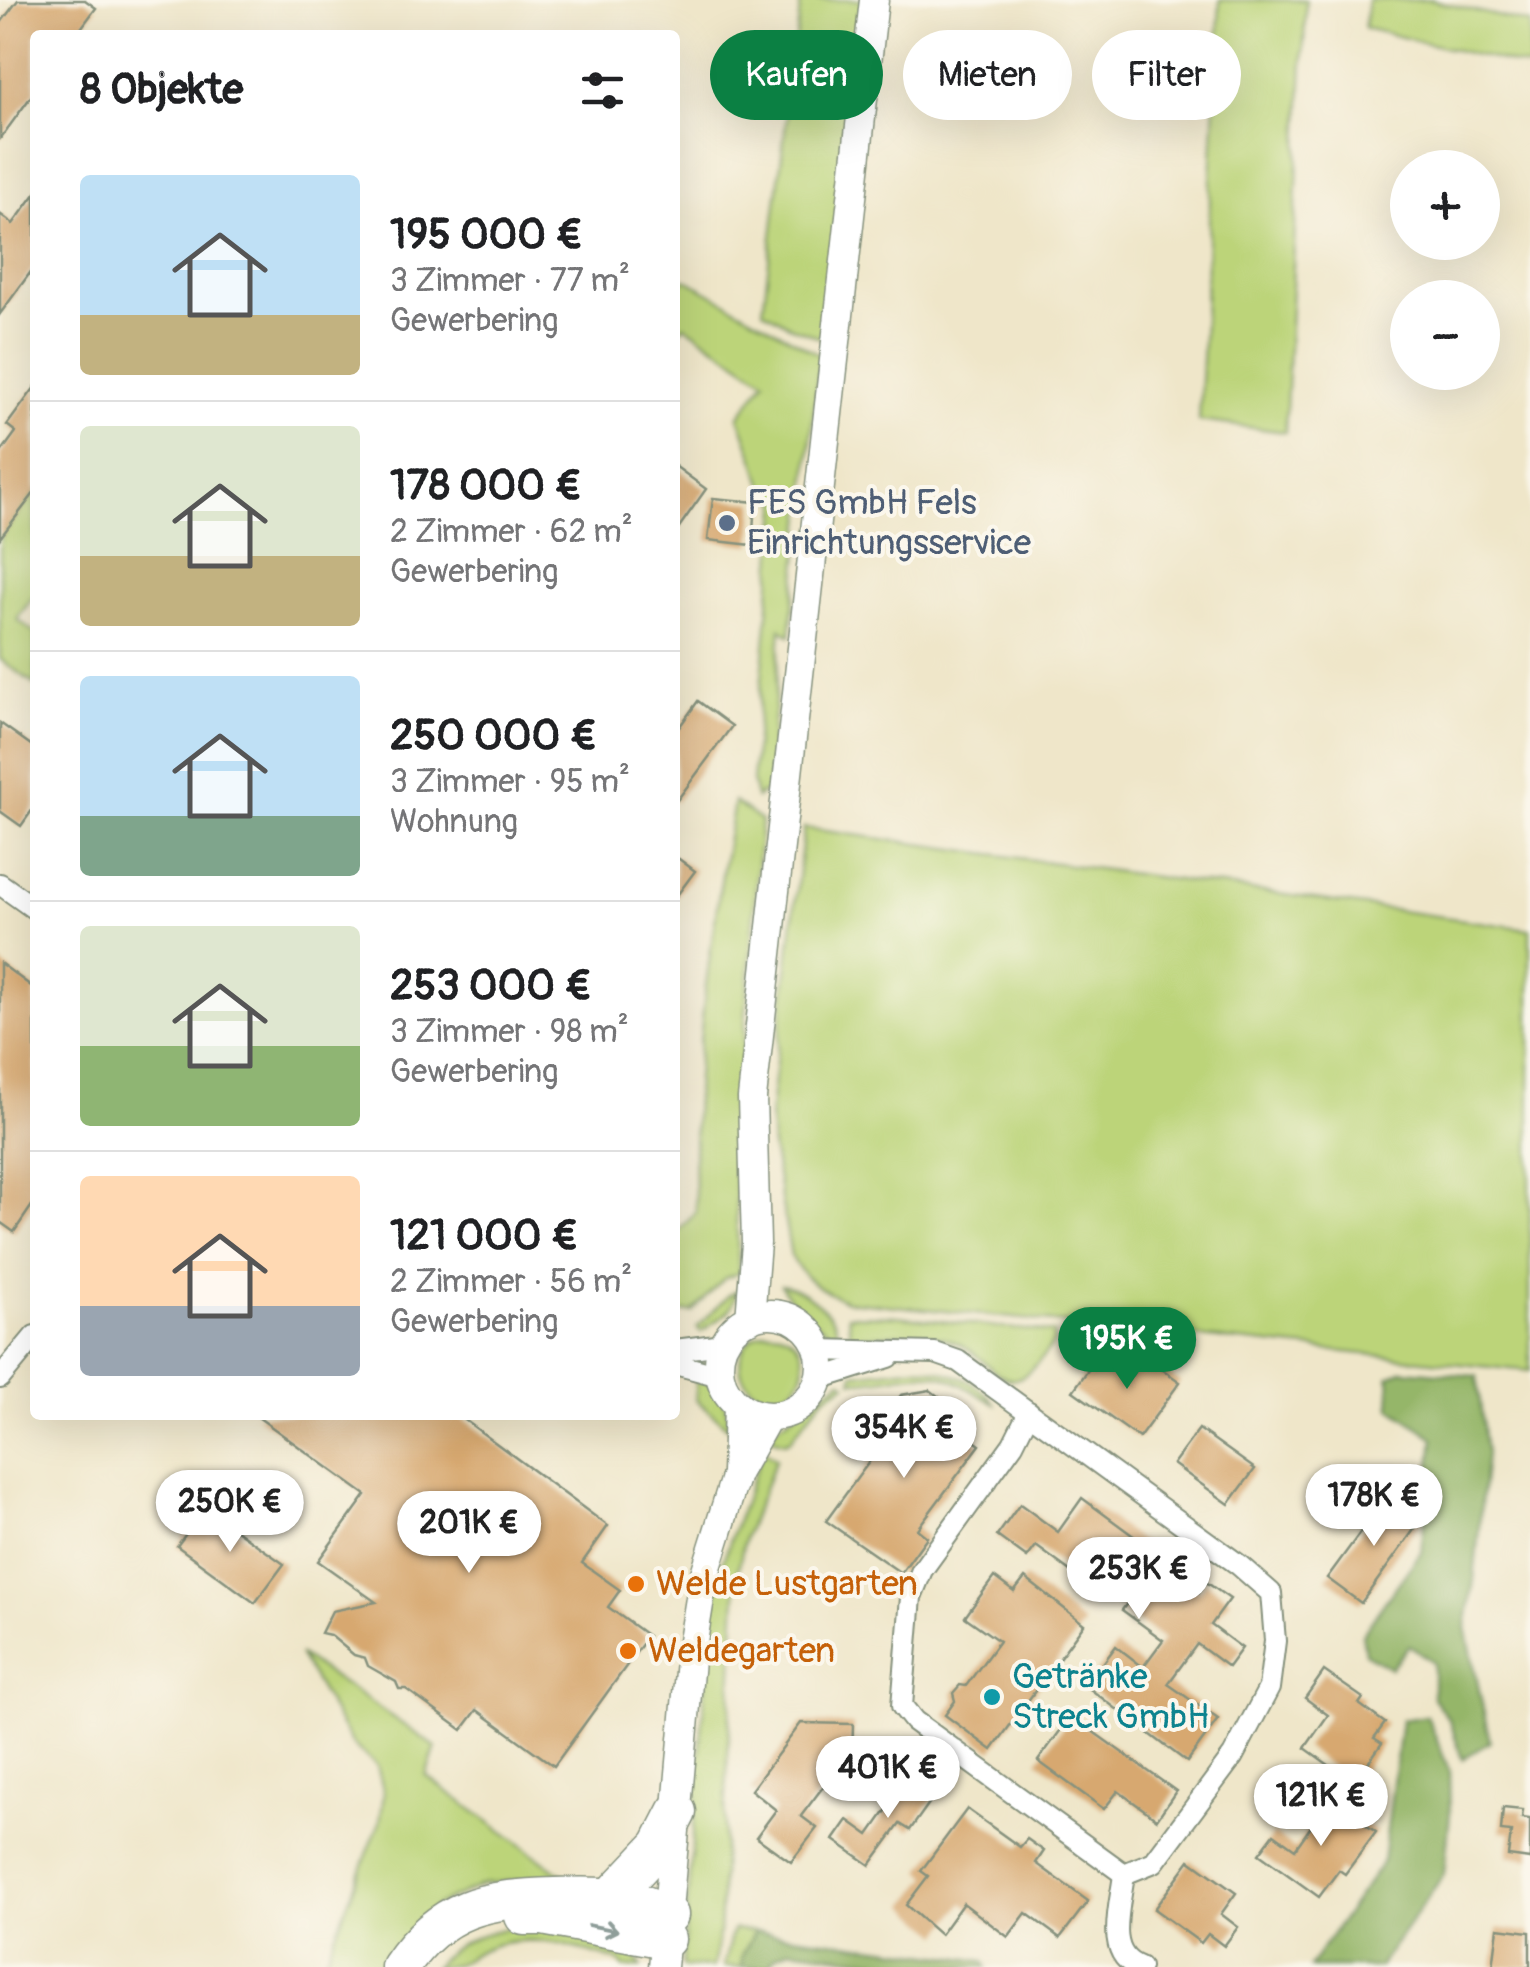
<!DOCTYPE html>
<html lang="de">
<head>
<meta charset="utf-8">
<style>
  :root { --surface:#fff; --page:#f2f2f2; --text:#202124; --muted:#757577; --line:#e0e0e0; --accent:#0b8043 }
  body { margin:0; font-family:Pangolin,sans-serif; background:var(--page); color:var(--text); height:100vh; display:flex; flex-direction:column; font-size:38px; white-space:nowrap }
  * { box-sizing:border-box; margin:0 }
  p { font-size:32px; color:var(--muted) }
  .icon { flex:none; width:55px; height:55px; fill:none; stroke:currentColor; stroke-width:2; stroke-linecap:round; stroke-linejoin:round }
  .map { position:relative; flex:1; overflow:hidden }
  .panel { position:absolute; left:30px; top:30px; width:650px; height:1390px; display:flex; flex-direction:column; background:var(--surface); border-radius:10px; box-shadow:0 10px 40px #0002 }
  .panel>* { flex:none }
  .guide { position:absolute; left:710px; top:30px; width:670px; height:90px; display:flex; gap:20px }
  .fabs { position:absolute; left:1390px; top:150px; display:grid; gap:20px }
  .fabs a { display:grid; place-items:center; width:110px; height:110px; border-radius:50%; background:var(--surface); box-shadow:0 10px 40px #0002; font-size:50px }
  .price { position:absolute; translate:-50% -85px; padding:0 22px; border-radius:35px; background:#fff; color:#222; font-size:32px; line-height:65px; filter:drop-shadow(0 2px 5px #0008) }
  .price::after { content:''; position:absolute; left:50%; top:60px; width:30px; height:22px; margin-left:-15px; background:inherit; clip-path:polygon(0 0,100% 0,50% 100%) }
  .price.active { background:var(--accent); color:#fff }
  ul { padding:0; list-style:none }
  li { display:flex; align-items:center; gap:30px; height:250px; padding:0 50px }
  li+li { border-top:2px solid var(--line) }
  li span { display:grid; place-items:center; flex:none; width:280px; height:200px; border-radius:10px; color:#555 }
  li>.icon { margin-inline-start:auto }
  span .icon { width:120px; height:120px; fill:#fffc; stroke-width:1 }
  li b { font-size:42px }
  h2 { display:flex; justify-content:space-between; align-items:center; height:120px; padding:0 50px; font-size:42px }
  .chip { padding:0 35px; border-radius:45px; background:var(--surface); box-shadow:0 10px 40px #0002; font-size:35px; line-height:90px }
  .chip.active { background:var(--accent); color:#fff }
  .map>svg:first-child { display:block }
  .green { fill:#bcd479; stroke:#6e8856; stroke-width:2.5 }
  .forest { fill:#95b669; stroke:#5a7a4e; stroke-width:2.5 }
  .building { fill:#d7a870 }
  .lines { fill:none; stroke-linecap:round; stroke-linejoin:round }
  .street-casing { stroke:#87927e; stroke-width:24 }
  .secondary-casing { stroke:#87927e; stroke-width:31 }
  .highway-casing { stroke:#87927e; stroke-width:41 }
  .street { stroke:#fff; stroke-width:20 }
  .secondary { stroke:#fff; stroke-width:28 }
  .highway { stroke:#fff; stroke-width:38 }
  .oneway { stroke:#8f9e9a }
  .service-dot { fill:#5c6f8a; stroke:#fbf7ec; stroke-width:4 }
  .food-dot { fill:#e8710a; stroke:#fbf7ec; stroke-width:4 }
  .culture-dot { fill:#0f9aa8; stroke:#fbf7ec; stroke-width:4 }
  .labels { text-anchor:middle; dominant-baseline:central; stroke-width:8; stroke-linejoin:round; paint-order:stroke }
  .service-label { font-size:35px; fill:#4e5e75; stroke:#fbf7ec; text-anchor:start }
  .food-label { font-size:35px; fill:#c56008; stroke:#fbf7ec; text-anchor:start }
  .culture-label { font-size:35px; fill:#0d838f; stroke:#fbf7ec; text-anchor:start }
</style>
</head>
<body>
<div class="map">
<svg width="1530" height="1967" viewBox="0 0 1530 1967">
  <rect width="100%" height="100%" fill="#fbf7ec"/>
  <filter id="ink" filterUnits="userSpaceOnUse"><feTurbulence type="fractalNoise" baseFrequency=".01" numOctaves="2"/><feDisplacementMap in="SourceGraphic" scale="20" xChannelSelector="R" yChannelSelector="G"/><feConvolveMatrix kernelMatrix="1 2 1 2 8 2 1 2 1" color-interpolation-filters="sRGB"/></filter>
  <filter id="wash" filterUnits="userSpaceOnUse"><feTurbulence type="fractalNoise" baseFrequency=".0048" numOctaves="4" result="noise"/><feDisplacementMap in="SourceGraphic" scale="40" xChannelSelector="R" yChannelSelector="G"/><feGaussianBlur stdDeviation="2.25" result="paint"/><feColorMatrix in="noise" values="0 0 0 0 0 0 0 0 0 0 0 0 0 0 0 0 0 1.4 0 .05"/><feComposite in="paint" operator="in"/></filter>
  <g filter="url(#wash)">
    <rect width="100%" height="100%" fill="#efe6c9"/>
    <!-- green -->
    <g class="green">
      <path d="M801 0H865L823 339 792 327 763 310Z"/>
      <path d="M1220 0H1306L1285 432 1199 421Z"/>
      <path d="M1368 0H1431L1530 24V68L1364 28Z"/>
      <path d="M685 279 820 355 790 636 781 629 768 790 756 798 752 781 779 499 769 500 739 417 765 380 684 325 675 335V291Z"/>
      <path d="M35 492V594L17 619 35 633V685L0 659V538Z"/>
      <path d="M734 802 761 821 734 1164 739 1273 725 1278 692 1312H675V1235L696 1212C687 1082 712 931 734 802Z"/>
      <path d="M804 828 1530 929V1371L847 1301C824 1293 803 1278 791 1256L772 1146 770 1112Z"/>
      <path d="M781 1285C796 1285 825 1307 833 1320 836 1325 837 1331 838 1336 820 1329 790 1304 781 1285Z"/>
      <path d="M739 1289 729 1311 701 1332 697 1327 728 1296Z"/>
      <path d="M848 1315 896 1316 1053 1333 1054 1342C999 1421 1001 1353 944 1338 916 1330 879 1336 850 1336Z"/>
      <circle cx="772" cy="1363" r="32"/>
      <path d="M917 1367C945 1370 977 1379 994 1403 979 1396 965 1385 950 1379 920 1366 883 1383 852 1381L854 1374Z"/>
      <path d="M696 1376C723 1385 726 1403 730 1429L696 1400Z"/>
      <path d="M842 1380 846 1384 823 1398 790 1440 784 1442 769 1437 775 1428Z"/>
      <path d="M763 1449 776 1459 745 1536 737 1575 719 1935 713 1967H682L711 1618 720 1569Z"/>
      <path d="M299 1654 436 1747 426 1776 564 1876 484 1884 435 1906 382 1967H322L380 1822 384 1794 377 1766 352 1744Z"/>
      <path d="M519 1926C550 1932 631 1937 642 1967H624L620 1962C575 1947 530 1930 484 1949 460 1959 464 1967 434 1967 456 1939 486 1932 519 1926Z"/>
      <path d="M733 1929 755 1931 742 1956V1967H723Z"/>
    </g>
    <!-- forest -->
    <g class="forest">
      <path d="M1403 1370 1477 1376 1486 1453 1474 1580 1466 1627 1490 1742 1462 1759 1450 1721 1433 1698V1662L1409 1645 1391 1668 1365 1653 1362 1634 1421 1552 1434 1438 1391 1408 1389 1377Z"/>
      <path d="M1427 1716 1449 1770 1450 1814 1444 1874 1379 1967H1309L1383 1861 1401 1720Z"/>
      <path d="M755 1931 984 1961 987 1967H923L790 1949 775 1957 767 1967H742V1956Z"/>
    </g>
    <g id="blocks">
      <!-- building -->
      <g class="building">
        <path d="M18 0H85L96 8 76 35H35V91L0 139V24Z"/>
        <path d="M35 194V266L0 314V214L13 224Z"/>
        <path d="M35 387V492L0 538V454L16 432 7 425Z"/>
        <path d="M675 466 706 489 675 533Z"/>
        <path d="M713 498 755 502 752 545 708 540Z"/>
        <path d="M698 701 732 726 675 803V733Z"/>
        <path d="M0 723 35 748V806L21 826 0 811Z"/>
        <path d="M675 856 695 871 675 898Z"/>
        <path d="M0 963 35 989V1201L14 1232 0 1222Z"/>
        <path d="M1101 1352 1132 1375 1145 1357 1180 1382 1139 1438 1073 1391Z"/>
        <path d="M930 1390 943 1400 934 1412 980 1445 917 1529 927 1537 901 1573 826 1521 896 1425 886 1416 901 1395Z"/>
        <path d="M255 1415H458L608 1526 582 1563 620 1590 608 1607 648 1636 554 1766 477 1710 462 1730 406 1689H399L396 1682 368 1666 365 1658 354 1655 330 1635 321 1633 332 1611 376 1602 318 1561 366 1495Z"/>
        <path d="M1199 1429 1255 1469 1229 1504 1173 1464Z"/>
        <path d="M1387 1496 1421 1520 1361 1603 1327 1578Z"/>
        <path d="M1082 1498 1162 1557 1158 1562 1199 1592 1206 1582 1230 1599 1211 1625 1242 1648 1228 1667 1197 1644 1168 1684 1218 1719 1187 1762 1086 1686 1116 1646 1143 1667 1163 1640 1122 1610 1141 1585 1092 1550 1074 1574 1036 1546 1027 1558 997 1536 1020 1504 1058 1532Z"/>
        <path d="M205 1508 284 1564 255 1603 177 1546Z"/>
        <path d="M994 1577 1014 1592 1025 1578 1084 1624 992 1750 945 1715 955 1701 953 1693 960 1685 966 1686 999 1641 965 1617Z"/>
        <path d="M1324 1671 1363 1698 1359 1704 1385 1723 1374 1738 1382 1743 1354 1783 1305 1748 1328 1715 1305 1698Z"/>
        <path d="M1071 1716 1176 1791 1157 1819 1118 1791 1104 1809 1038 1761Z"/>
        <path d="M801 1723 853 1724 852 1759H844L801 1816 817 1828 791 1862 756 1837 776 1810 751 1790Z"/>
        <path d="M912 1774 937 1792 910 1830 900 1824 870 1865 834 1840 848 1820 869 1835Z"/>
        <path d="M1330 1800 1376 1832 1345 1874 1339 1870 1319 1897 1259 1854 1274 1834 1295 1849Z"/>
        <path d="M1503 1808 1523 1810 1522 1818 1530 1819V1859L1508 1856 1511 1832 1501 1831Z"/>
        <path d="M967 1809 1020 1847 1027 1839 1044 1851 1036 1863 1088 1901 1060 1938 1026 1913 1008 1937 963 1903 940 1935 906 1905 928 1876 921 1871Z"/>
        <path d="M1190 1860 1236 1893 1221 1914 1238 1927 1224 1946 1208 1934 1201 1943 1154 1909Z"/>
        <path d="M1498 1928 1530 1932V1967H1493Z"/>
      </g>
    </g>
  </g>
  <g filter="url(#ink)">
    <use href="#blocks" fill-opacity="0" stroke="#87927e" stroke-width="2.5"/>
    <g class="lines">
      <defs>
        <g id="street">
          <path d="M0 884 35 909"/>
          <path d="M675 1350 723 1344"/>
          <path d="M819 1350 935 1353 958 1361 1239 1565 1271 1593 1275 1641 1269 1688 1233 1756 1154 1862 1124 1874 914 1721 902 1706 911 1597 922 1570 1013 1444 1029 1412"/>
          <path d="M675 1364 720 1376"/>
          <path d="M0 1378 35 1336"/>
          <path d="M819 1379 889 1357"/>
          <path d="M1124 1874C1121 1904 1103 1955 1140 1967"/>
        </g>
        <g id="secondary">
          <circle cx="770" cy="1365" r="51"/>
          <path d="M750 1319 756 1243 752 1098 874 0"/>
          <path d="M736 1474 738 1405"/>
          <path d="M663 1967 690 1660 703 1580 736 1474 768 1417"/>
        </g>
        <g id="highway">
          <path d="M613 1895 660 1845 677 1812"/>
          <path d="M524 1916H543L666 1939"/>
          <path d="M400 1967C441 1906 486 1899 555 1897 601 1896 626 1894 669 1915"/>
        </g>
      </defs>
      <!-- street casing -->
      <use href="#street" class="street-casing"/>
      <!-- secondary casing -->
      <use href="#secondary" class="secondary-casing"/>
      <!-- highway casing -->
      <use href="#highway" class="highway-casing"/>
      <!-- street -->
      <use href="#street" class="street"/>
      <!-- secondary -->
      <use href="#secondary" class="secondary"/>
      <!-- highway -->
      <use href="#highway" class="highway"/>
    </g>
    <!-- one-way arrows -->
    <defs><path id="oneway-shaft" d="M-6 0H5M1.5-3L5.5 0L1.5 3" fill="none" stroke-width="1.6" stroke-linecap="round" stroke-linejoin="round" transform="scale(2.5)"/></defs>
    <use class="oneway" href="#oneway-shaft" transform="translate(603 1928) rotate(11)"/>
  </g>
  <!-- markers -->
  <circle class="service-dot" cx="727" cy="523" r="10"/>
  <g class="food-dot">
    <circle cx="636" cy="1584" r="10"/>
    <circle cx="628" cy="1651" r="10"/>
  </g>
  <circle class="culture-dot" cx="992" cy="1697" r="10"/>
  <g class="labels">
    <!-- service labels -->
    <g class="service-label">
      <text x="747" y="503">FES GmbH Fels<tspan x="747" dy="40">Einrichtungsservice</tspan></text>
    </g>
    <!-- food labels -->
    <g class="food-label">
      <text x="656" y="1584">Welde Lustgarten</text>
      <text x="648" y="1651">Weldegarten</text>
    </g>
    <!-- culture labels -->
    <g class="culture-label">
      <text x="1012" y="1677">Getränke<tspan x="1012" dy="40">Streck GmbH</tspan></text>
    </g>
  </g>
</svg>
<div class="fabs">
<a>+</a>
<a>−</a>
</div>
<b class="price active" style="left:1127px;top:1392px">195K €</b>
<b class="price" style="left:904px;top:1481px">354K €</b>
<b class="price" style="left:1374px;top:1549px">178K €</b>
<b class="price" style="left:230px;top:1555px">250K €</b>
<b class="price" style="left:469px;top:1576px">201K €</b>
<b class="price" style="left:1139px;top:1622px">253K €</b>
<b class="price" style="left:888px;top:1821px">401K €</b>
<b class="price" style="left:1321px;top:1849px">121K €</b>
<div class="guide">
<a class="chip active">Kaufen</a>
<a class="chip">Mieten</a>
<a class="chip">Filter</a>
</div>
<section class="panel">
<h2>8 Objekte<svg class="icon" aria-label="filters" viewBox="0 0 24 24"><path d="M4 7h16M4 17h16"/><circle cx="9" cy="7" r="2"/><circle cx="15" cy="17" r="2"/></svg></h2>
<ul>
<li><span style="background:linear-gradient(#bfe0f5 70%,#c2b280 0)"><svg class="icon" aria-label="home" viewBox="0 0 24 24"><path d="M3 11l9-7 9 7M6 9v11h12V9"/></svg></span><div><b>195 000 €</b><p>3 Zimmer · 77 m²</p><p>Gewerbering</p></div></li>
<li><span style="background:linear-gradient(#dfe7d0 65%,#c2b280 0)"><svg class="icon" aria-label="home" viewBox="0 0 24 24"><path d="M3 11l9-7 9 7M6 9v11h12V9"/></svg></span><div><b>178 000 €</b><p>2 Zimmer · 62 m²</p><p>Gewerbering</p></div></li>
<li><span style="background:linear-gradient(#bfe0f5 70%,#7fa58c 0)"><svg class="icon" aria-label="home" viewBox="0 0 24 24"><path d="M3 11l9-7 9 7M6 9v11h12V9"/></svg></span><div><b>250 000 €</b><p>3 Zimmer · 95 m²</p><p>Wohnung</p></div></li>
<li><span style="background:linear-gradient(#dfe7d0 60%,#8fb573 0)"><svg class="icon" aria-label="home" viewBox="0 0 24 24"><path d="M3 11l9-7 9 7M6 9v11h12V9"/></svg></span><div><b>253 000 €</b><p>3 Zimmer · 98 m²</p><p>Gewerbering</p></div></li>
<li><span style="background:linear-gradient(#ffd9b3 65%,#9aa5b1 0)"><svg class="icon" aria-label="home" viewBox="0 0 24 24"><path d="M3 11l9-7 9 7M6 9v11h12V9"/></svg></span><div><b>121 000 €</b><p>2 Zimmer · 56 m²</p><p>Gewerbering</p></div></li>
</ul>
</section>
</div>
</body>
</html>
